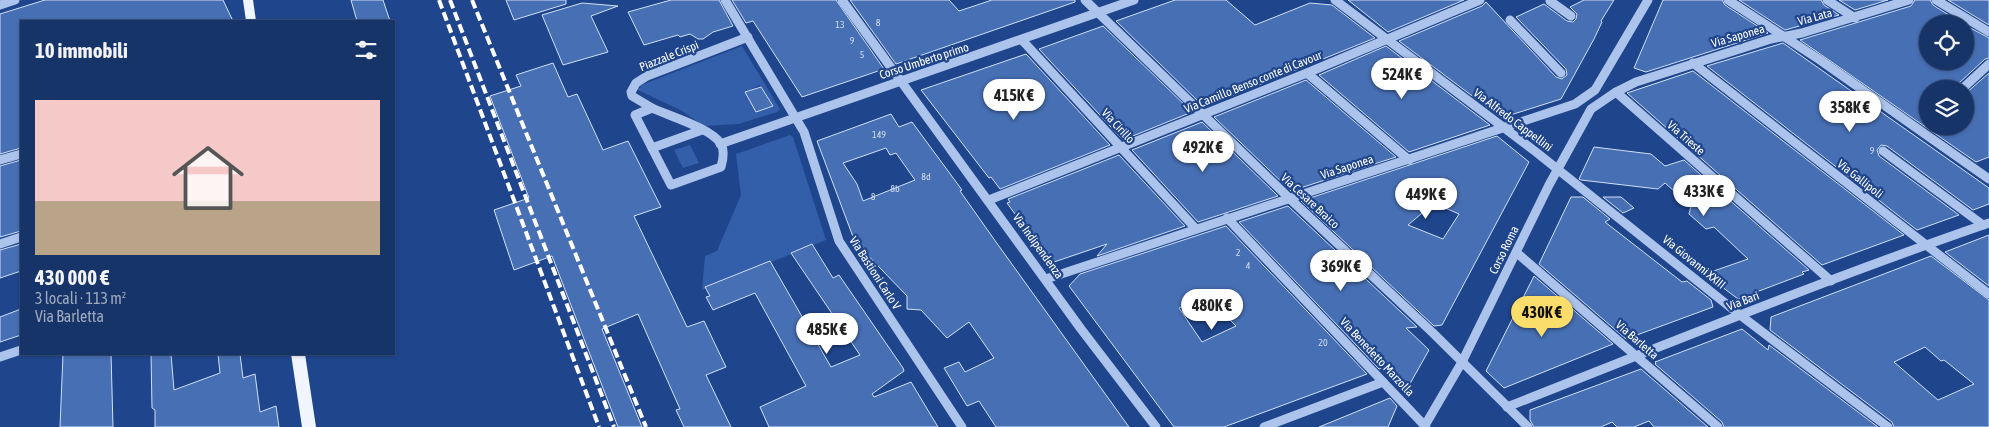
<!DOCTYPE html>
<html lang="it">
<head>
<meta charset="utf-8">
<style>
  :root { --surface:#173469; --page:#203c6f; --text:#f1f3f6; --muted:#9eaac0; --line:#364f7d; --accent:#fbdd6b }
  body { margin:0; font-family:"Asap Condensed",sans-serif; background:var(--page); color:var(--text); height:100vh; display:flex; flex-direction:column; font-size:19px; white-space:nowrap }
  * { box-sizing:border-box; margin:0 }
  p { font-size:16px; color:var(--muted) }
  .icon { flex:none; width:28px; height:28px; fill:none; stroke:currentColor; stroke-width:2; stroke-linecap:round; stroke-linejoin:round }
  .map { position:relative; flex:1; overflow:hidden }
  .drawer { position:absolute; left:20px; top:20px; width:375px; height:335px; display:flex; flex-direction:column; background:var(--surface); border-radius:0px; box-shadow:0 1px 4px #0004,0 0 0 1px var(--line) }
  .drawer>* { flex:none }
  .controls { position:absolute; left:1919px; top:15px; display:grid; gap:10px }
  .controls a { display:grid; place-items:center; width:55px; height:55px; border-radius:50%; background:var(--surface); box-shadow:0 1px 4px #0004,0 0 0 1px var(--line); font-size:25px }
  .price { position:absolute; translate:-50% -42px; padding:0 11px; border-radius:18px; background:#fff; color:#222; font-size:16px; line-height:32px; filter:drop-shadow(0 1px 2px #0008) }
  .price::after { content:''; position:absolute; left:50%; top:30px; width:15px; height:11px; margin-left:-8px; background:inherit; clip-path:polygon(0 0,100% 0,50% 100%) }
  .price.on { background:var(--accent); color:#111 }
  ul { padding:0; list-style:none }
  li { display:grid; align-content:center; gap:10px; height:265px; padding:0 15px }
  li+li { border-top:1px solid var(--line) }
  li span { display:grid; place-items:center; height:155px; border-radius:0px; color:#555 }
  li>.icon { margin-inline-start:auto }
  span .icon { width:90px; height:90px; fill:#fffc; stroke-width:1 }
  li b { font-size:21px }
  h2 { display:flex; justify-content:space-between; align-items:center; height:60px; padding:0 15px; font-size:21px }
  .map>svg:first-child { display:block }
  .green { fill:#325eaa; fill-rule:evenodd }
  .building { fill:#476fb4; stroke:#d1e0f9; fill-rule:evenodd }
  .lines { fill:none; stroke-linecap:round; stroke-linejoin:round }
  .minor { stroke:#acc4ec; stroke-width:9 }
  .major { fill:#f1f5ff; fill-rule:evenodd }
  .rail { stroke:#fff; stroke-width:4; stroke-dasharray:9 4; stroke-linecap:butt }
  .labels { text-anchor:middle; dominant-baseline:central; stroke-width:4.5; stroke-linejoin:round; paint-order:stroke }
  .number-label { font-size:10px; fill:#d1dbec }
  .street-label { font-size:12px; fill:#fff; stroke:#1f458c }
</style>
</head>
<body>
<div class="map">
<svg width="1989" height="427" viewBox="0 0 1989 427">
  <rect width="100%" height="100%" fill="#1f458c"/>
  <!-- green -->
  <g class="green">
    <path d="M742 46 778 106 780 109 777 112 739 124 704 126 682 111 636 89 642 87 639 86ZM760 85 772 106 756 112 745 92Z"/>
    <path d="M790 135 793 137 826 240 702 290 705 256 717 251 741 195 736 154Z"/>
    <path d="M690 145 699 163 683 168 674 150Z"/>
  </g>
  <!-- building -->
  <g class="building">
    <path d="M45 0H223L233 21H21V148L0 154V14Z"/>
    <path d="M351 0H383L390 21H357Z"/>
    <path d="M506 0H566V4L514 20Z"/>
    <path d="M671 0H719L733 26 713 32 703 39H698L690 34 680 37 678 35 644 45 628 12Z"/>
    <path d="M732 0H836L884 69 802 97 753 21 746 23Z"/>
    <path d="M850 0H949L959 11 992 0H1075V2L896 64Z"/>
    <path d="M1175 0H1226L1255 25 1310 3 1332 5 1375 38 1204 107 1116 21Z"/>
    <path d="M1348 0H1464L1388 32Z"/>
    <path d="M1584 0H1614L1601 21 1602 22 1594 39 1561 99 1504 117 1503 119 1399 41 1482 6 1486 2 1556 77 1562 79 1567 75 1566 69 1516 17 1544 4 1567 21 1573 22 1576 19 1577 14 1570 7Z"/>
    <path d="M1663 0H1722L1725 5 1768 33 1646 72 1634 68Z"/>
    <path d="M1739 0H1821L1824 5 1839 15 1785 30Z"/>
    <path d="M1839 0H1888L1855 10Z"/>
    <path d="M1915 0H1930L1933 5 1963 24H1928V61H1965V25L1989 38V58L1985 59 1958 84 1956 89H1928V126H1965V94L1989 73V157L1976 162 1800 40 1911 6Z"/>
    <path d="M1948 0H1989V25Z"/>
    <path d="M582 3 618 6 591 16 608 52 563 65 542 15Z"/>
    <path d="M1103 26 1192 112 1123 140 1039 49Z"/>
    <path d="M1783 43 1989 188V204L1973 210 1887 146 1881 145 1877 150 1879 156 1959 215 1917 230 1707 66Z"/>
    <path d="M1386 46 1490 125 1409 152 1319 75Z"/>
    <path d="M1026 54 1110 145 1000 189 991 177 989 178 921 90Z"/>
    <path d="M553 63 568 97 577 94 603 150 628 141 661 207 634 216 687 327 704 321 726 367 706 375 731 427H684L676 410 680 409 638 314 602 329 642 427H618L552 256 514 270 494 210 529 198 490 96 521 86 516 75Z"/>
    <path d="M1693 71 1904 235 1822 265 1627 93Z"/>
    <path d="M1306 80 1396 157 1291 191 1214 117Z"/>
    <path d="M761 87 773 106 756 112 745 92Z"/>
    <path d="M891 114 899 127 912 122 962 190 960 191 996 242 1129 427H996L979 401 967 406 944 368 959 362 965 372 994 358 969 322 947 338 921 310 907 309V296L855 242 817 141ZM886 148 890 155 896 153 915 180 863 201 857 184 843 163Z"/>
    <path d="M1202 122 1278 196 1198 222 1132 150Z"/>
    <path d="M1497 136 1529 162 1442 325 1434 326 1301 201ZM1434 203 1459 214 1443 239 1408 225Z"/>
    <path d="M1594 147 1651 154 1665 166 1684 160 1809 270 1802 272 1804 274 1738 299 1705 274 1748 259 1714 227 1706 229 1689 214 1691 206 1665 183 1658 189 1581 180 1579 179Z"/>
    <path d="M1119 155 1185 226 1097 256 1107 244 1051 263 1007 203 1010 202 1008 199Z"/>
    <path d="M21 160V231L0 237V166Z"/>
    <path d="M1571 197H1583L1610 219 1605 222 1682 282 1687 281 1711 300 1713 307 1626 339 1539 264Z"/>
    <path d="M1603 197H1621L1634 208 1623 213Z"/>
    <path d="M1288 206 1417 327 1406 328 1429 350 1407 389 1385 367 1379 369 1239 222Z"/>
    <path d="M1226 226 1367 374 1224 427H1174L1069 286 1080 274ZM1205 295 1236 326 1202 342 1179 308Z"/>
    <path d="M1989 235V286L1945 252Z"/>
    <path d="M21 244V271L0 278V250Z"/>
    <path d="M812 244 833 278 839 275 903 368 904 371 872 394 874 397 911 382 938 427H769L760 407 806 386 755 293 713 310 706 297 710 296 705 287 770 261 831 367 860 355 791 253Z"/>
    <path d="M1931 256 1989 300V427H1894L1892 422 1770 330 1771 317ZM1925 347 1941 361 1944 360 1974 384 1938 400 1894 362Z"/>
    <path d="M1534 276 1613 344 1504 388 1486 371Z"/>
    <path d="M21 309V335L0 342V317Z"/>
    <path d="M1742 329 1768 350 1769 345 1878 427H1724L1722 422 1655 364 1656 363 1655 362Z"/>
    <path d="M63 354H111L113 427H60Z"/>
    <path d="M151 354H171L174 390 220 373 218 354H240L243 378 255 374 260 412 276 406 279 427H155V410L152 408Z"/>
    <path d="M1641 369 1708 427H1654L1649 421 1634 427H1617L1612 422 1601 427H1534L1530 420V410Z"/>
    <path d="M1390 398 1397 406 1388 427H1319Z"/>
  </g>
  <g class="lines">
    <!-- minor -->
    <g class="minor">
      <path d="M725 0 804 132 839 241 962 427"/>
      <path d="M842 0 1081 329 1156 427"/>
      <path d="M1085 0 1289 198 1433 333 1528 427"/>
      <path d="M1335 0 1536 152 1740 315 1888 427"/>
      <path d="M1728 0 1820 60 1989 179"/>
      <path d="M1827 0 1855 18"/>
      <path d="M1936 0 1989 32"/>
      <path d="M1550 1 1571 16"/>
      <path d="M0 5 15 0"/>
      <path d="M1510 20 1561 73"/>
      <path d="M1022 40 1196 229"/>
      <path d="M1693 63 1989 294"/>
      <path d="M1307 73 1409 160"/>
      <path d="M1962 89 1989 64"/>
      <path d="M1616 92 1831 281"/>
      <path d="M652 108C669 116 711 128 721 144 725 151 723 160 721 167L671 185 635 115Z"/>
      <path d="M652 108 632 96 631 92 636 83 647 76 748 37"/>
      <path d="M720 144 1134 0"/>
      <path d="M652 148 702 130"/>
      <path d="M1883 151 1983 225"/>
      <path d="M0 160 21 154"/>
      <path d="M989 200 1307 73 1480 0"/>
      <path d="M1227 218 1426 427"/>
      <path d="M0 244 21 237"/>
      <path d="M1517 253 1718 427"/>
      <path d="M1046 279 1575 104 1595 90 1648 0"/>
      <path d="M0 357 21 350"/>
      <path d="M1507 407C1667 344 1826 279 1989 223"/>
      <path d="M1264 427 1383 382"/>
      <path d="M1424 427 1462 362 1549 185 1591 109 1616 92 1636 82 1771 39 1802 33 1909 0"/>
    </g>
    <!-- major -->
    <g class="major">
      <path d="M243 0H253L256 21H246Z"/>
      <path d="M291 354H305L316 427H302Z"/>
    </g>
    <!-- rail -->
    <g class="rail">
      <path d="M439 0 599 427"/>
      <path d="M450 0 614 427"/>
      <path d="M472 0 646 427"/>
    </g>
  </g>
  <g class="labels">
    <!-- number labels -->
    <g class="number-label">
      <text x="878" y="22">8</text>
      <text x="840" y="24">13</text>
      <text x="852" y="40">9</text>
      <text x="862" y="54">5</text>
      <text x="879" y="134">149</text>
      <text x="1872" y="150">9</text>
      <text x="926" y="176">8d</text>
      <text x="895" y="188">8b</text>
      <text x="873" y="196">8</text>
      <text x="1238" y="252">2</text>
      <text x="1248" y="265">4</text>
      <text x="1323" y="342">20</text>
    </g>
    <!-- street labels -->
    <g class="street-label">
      <text transform="translate(1815 17) rotate(-15)">Via Lata</text>
      <text transform="translate(1738 36) rotate(-16)">Via Saponea</text>
      <text transform="translate(669 56) rotate(-22)">Piazzale Crispi</text>
      <text transform="translate(924 61) rotate(-18)">Corso Umberto primo</text>
      <text transform="translate(1253 82) rotate(-22)">Via Camillo Benso conte di Cavour</text>
      <text transform="translate(1513 120) rotate(37)">Via Alfredo Cappellini</text>
      <text transform="translate(1118 126) rotate(47)">Via Cirillo</text>
      <text transform="translate(1686 138) rotate(41)">Via Trieste</text>
      <text transform="translate(1347 167) rotate(-18)">Via Saponea</text>
      <text transform="translate(1860 179) rotate(38)">Via Gallipoli</text>
      <text transform="translate(1310 201) rotate(43)">Via Cesare Braico</text>
      <text transform="translate(1038 246) rotate(54)">Via Indipendenza</text>
      <text transform="translate(1504 250) rotate(-64)">Corso Roma</text>
      <text transform="translate(1694 262) rotate(39)">Via Giovanni XXIII</text>
      <text transform="translate(875 273) rotate(57)">Via Bastioni Carlo V</text>
      <text transform="translate(1743 301) rotate(-21)">Via Bari</text>
      <text transform="translate(1637 340) rotate(41)">Via Barletta</text>
      <text transform="translate(1377 357) rotate(47)">Via Benedetto Marzolla</text>
    </g>
  </g>
</svg>
<div class="controls">
<a><svg class="icon" aria-label="locate" viewBox="0 0 24 24"><circle cx="12" cy="12" r="6"/><path d="M12 2v4M12 18v4M2 12h4M18 12h4"/></svg></a>
<a><svg class="icon" aria-label="layers" viewBox="0 0 24 24"><path d="M12 4l9 5-9 5-9-5zM3 14l9 5 9-5"/></svg></a>
</div>
<b class="price" style="left:1402px;top:100px">524K €</b>
<b class="price" style="left:1014px;top:121px">415K €</b>
<b class="price" style="left:1850px;top:133px">358K €</b>
<b class="price" style="left:1203px;top:173px">492K €</b>
<b class="price" style="left:1704px;top:217px">433K €</b>
<b class="price" style="left:1426px;top:220px">449K €</b>
<b class="price" style="left:1341px;top:292px">369K €</b>
<b class="price" style="left:1212px;top:331px">480K €</b>
<b class="price on" style="left:1542px;top:338px">430K €</b>
<b class="price" style="left:827px;top:355px">485K €</b>
<section class="drawer">
<h2>10 immobili<svg class="icon" aria-label="filters" viewBox="0 0 24 24"><path d="M4 7h16M4 17h16"/><circle cx="9" cy="7" r="2"/><circle cx="15" cy="17" r="2"/></svg></h2>
<ul>
<li><span style="background:linear-gradient(#f6c9c9 65%,#b9a48a 0)"><svg class="icon" aria-label="home" viewBox="0 0 24 24"><path d="M3 11l9-7 9 7M6 9v11h12V9"/></svg></span><div><b>430 000 €</b><p>3 locali · 113 m²</p><p>Via Barletta</p></div></li>
</ul>
</section>
</div>
</body>
</html>
